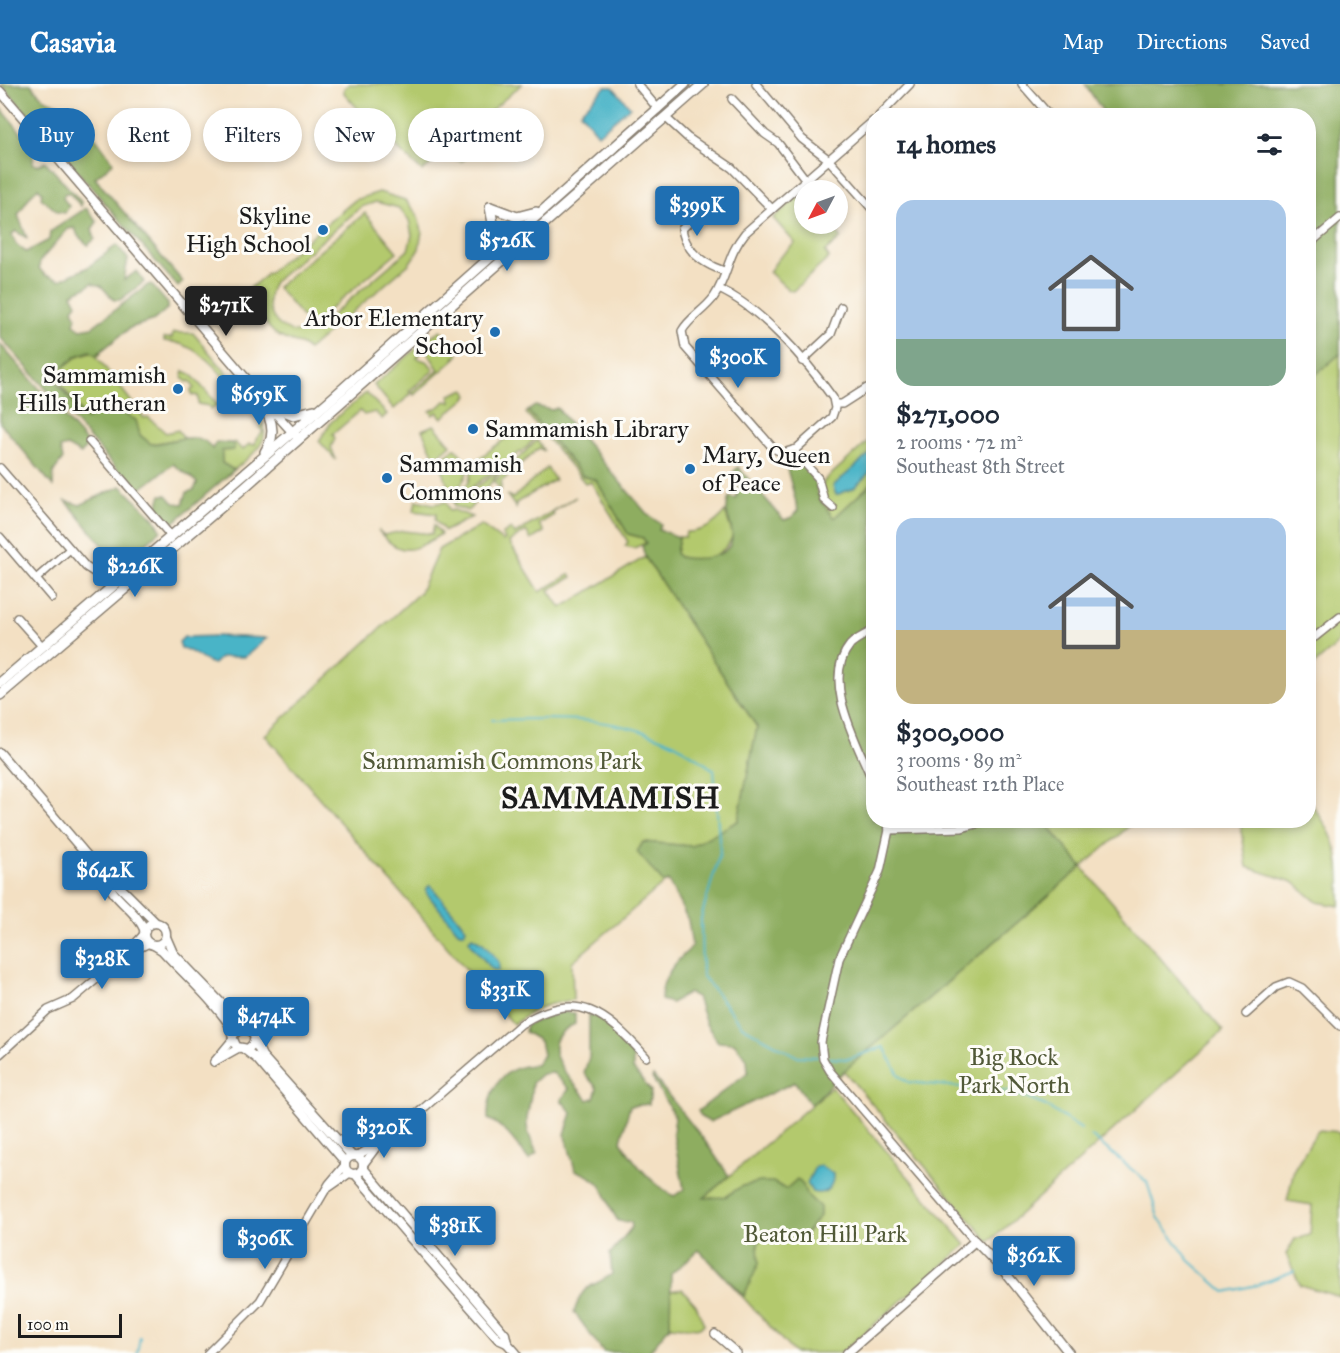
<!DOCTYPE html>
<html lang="en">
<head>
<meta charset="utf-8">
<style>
  :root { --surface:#fff; --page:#f6f6f7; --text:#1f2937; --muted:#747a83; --accent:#1f6fb2 }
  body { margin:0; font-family:"IM FELL Great Primer",serif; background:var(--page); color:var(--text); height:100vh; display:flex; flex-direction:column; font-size:22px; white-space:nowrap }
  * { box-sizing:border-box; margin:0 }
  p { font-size:20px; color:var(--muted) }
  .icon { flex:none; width:33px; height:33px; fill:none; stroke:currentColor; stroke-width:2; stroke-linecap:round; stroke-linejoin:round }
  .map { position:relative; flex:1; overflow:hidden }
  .drawer { position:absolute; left:866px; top:24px; width:450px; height:720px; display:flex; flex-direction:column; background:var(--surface); border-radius:24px; box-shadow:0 3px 9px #0003 }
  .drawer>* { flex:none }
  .guide { position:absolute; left:18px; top:24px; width:570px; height:54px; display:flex; gap:12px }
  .needle { width:39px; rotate:229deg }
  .tools { position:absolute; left:794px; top:96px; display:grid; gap:12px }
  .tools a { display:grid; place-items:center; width:54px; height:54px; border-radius:50%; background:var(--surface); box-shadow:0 3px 9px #0003; font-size:30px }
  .scale { position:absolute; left:18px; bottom:15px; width:104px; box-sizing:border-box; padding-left:6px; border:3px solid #1c1c1c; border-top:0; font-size:16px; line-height:21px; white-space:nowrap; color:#1c1c1c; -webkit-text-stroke:4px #fdfcf7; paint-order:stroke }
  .price { position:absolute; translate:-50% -51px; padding:0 14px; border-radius:6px; background:var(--accent); color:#fff; font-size:20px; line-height:39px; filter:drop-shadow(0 2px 3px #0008) }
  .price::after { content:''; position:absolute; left:50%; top:36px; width:18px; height:14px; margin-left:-9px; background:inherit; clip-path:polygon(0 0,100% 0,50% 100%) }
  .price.on { background:#222; color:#fff }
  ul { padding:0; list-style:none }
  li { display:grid; align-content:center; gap:12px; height:318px; padding:0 30px }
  li span { display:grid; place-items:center; height:186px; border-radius:18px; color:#555 }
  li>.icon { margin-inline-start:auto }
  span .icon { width:108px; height:108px; fill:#fffc; stroke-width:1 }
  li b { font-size:26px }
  h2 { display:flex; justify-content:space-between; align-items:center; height:72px; padding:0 30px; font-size:26px }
  .chip { padding:0 21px; border-radius:27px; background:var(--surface); box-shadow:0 3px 9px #0003; font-size:21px; line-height:54px }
  .chip.on { background:var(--accent); color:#fff }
  header { display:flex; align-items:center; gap:36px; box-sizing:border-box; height:84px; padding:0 30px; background:var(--accent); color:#fff }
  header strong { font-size:28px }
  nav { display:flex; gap:33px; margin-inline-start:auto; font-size:21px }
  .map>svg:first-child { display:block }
  .green { fill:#b3c96d; stroke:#687244; stroke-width:1.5; fill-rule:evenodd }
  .forest { fill:#8ead60; stroke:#55643e; stroke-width:1.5 }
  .water { fill:#4ab4c7; stroke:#336872; stroke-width:1.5 }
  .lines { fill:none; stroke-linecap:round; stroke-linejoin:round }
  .stream { stroke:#4ab4c7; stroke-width:2 }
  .minor-casing { stroke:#887e70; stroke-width:10 }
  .tertiary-casing { stroke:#887e70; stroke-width:11 }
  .secondary-casing { stroke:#887e70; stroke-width:12 }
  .minor { stroke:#fff; stroke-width:7 }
  .tertiary { stroke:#fff; stroke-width:8 }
  .secondary { stroke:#fff; stroke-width:9 }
  .poi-dot { fill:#1f6fb2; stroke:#fdfcf7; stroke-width:2 }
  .labels { text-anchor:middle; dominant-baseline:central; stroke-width:6; stroke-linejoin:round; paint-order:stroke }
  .poi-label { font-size:24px; fill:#1c1c1c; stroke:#fdfcf7; text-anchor:end }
  .park-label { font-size:24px; fill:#515938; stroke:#fdfcf7 }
  .district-label { font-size:30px; font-weight:bold; letter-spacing:1.5px; fill:#1c1c1c; stroke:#fdfcf7 }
</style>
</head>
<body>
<header>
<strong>Casavia</strong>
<nav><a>Map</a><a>Directions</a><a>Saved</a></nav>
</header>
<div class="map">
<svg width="1340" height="1269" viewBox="0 0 1340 1269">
  <rect width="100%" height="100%" fill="#fdfcf7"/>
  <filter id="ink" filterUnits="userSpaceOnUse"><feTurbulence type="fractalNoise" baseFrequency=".0167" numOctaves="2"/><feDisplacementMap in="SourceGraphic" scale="12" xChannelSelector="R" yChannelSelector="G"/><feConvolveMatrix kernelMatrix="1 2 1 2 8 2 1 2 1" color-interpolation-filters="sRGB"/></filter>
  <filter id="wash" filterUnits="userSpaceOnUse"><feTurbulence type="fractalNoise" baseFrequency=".008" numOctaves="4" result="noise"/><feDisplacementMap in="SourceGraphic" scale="24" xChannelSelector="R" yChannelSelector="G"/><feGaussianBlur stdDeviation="1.35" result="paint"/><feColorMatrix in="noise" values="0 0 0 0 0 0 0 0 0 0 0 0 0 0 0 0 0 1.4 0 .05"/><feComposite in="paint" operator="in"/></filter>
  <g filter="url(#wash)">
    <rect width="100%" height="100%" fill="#f3e0c3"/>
    <!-- green -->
    <g class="green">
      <path d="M349 0H522L470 45 469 72 462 77 440 73 422 87 375 44 344 9V4Z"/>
      <path d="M379 108 405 116 417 130 422 147 419 165 409 180 308 266C301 258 296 260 287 256 267 249 258 230 260 210L256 213 249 205 355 116ZM376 118 399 124 409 136 412 151 408 166 314 246C282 257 258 228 274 198L361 123Z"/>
      <path d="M803 108 804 140H830L841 154 825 168 829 174 793 207 789 206 769 188 778 175 795 159 773 134Z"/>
      <path d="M365 129 397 168 310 242 277 203Z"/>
      <path d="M441 246 457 265 458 272 454 273 456 274 414 311 412 308 439 286 426 266 428 254Z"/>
      <path d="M173 249H193L246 312 241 317V313C220 289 199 258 164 257V254H172Z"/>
      <path d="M425 257 424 265 417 274 428 278 434 286 409 307 411 310 394 325 374 301Z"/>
      <path d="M98 266 101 270 97 273 144 334 148 333 166 349 178 346 184 354 151 360 140 351 120 321H112L86 335 54 291 78 272Z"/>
      <path d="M1340 270V558L1308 586V297Z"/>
      <path d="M184 287 191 290 218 321 210 325 209 322 198 320V312L192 311 191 306 194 304 190 297 187 298 182 294Z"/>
      <path d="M465 305 468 312 465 315 442 334 437 328 433 331 430 327 440 322 445 317 451 318 450 311Z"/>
      <path d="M366 309 387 330 382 335 375 328 364 331 360 327 333 350 335 355 331 363 336 376 319 357 331 338Z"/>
      <path d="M252 319C277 352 262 363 234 386L222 379 221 367 234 363 232 359 235 358 242 366 249 360 255 361 256 355 263 348 260 344 263 338 250 324 248 326 245 324Z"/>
      <path d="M528 327 583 392 596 396 628 450 643 454 646 459 634 464 625 462 628 458 591 398 586 400 526 329Z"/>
      <path d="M434 341 451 361 437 373 434 372 422 346Z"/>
      <path d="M529 346 534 355 527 363 453 417 452 415 469 398 473 379 510 351Z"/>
      <path d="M873 353V398L834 434 830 432 819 415 824 397Z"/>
      <path d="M537 356 544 367 539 364 501 398V406L494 398Z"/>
      <path d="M455 364C458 368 466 375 467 380 470 391 459 405 450 410L440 377Z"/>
      <path d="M503 384 468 427 454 422V419Z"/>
      <path d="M547 384 555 396 516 419V424L507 411 513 414Z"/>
      <path d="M576 413 552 427 554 431 539 440 544 448 531 456 526 447 509 458 540 508 570 490 572 493 549 506 561 524 645 473 757 643 738 737 692 762 643 758 638 768 664 799 572 878 573 916C549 919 532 924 514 941L265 651 420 508 439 465 481 441 503 457 505 455 502 451 511 445 515 450Z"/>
      <path d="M416 416 433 420 446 418 450 427 454 426 472 433 445 447 435 436 436 430 414 427Z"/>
      <path d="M725 428 733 451C724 474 701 479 679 473L676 469 679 453H685L686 448C703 448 714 441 725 428Z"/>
      <path d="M434 441 441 450C414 467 400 475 378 446L384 451 403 447 432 450Z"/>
      <path d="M1308 715C1340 759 1340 768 1340 822L1317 818 1293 798 1247 783 1241 742 1236 737 1308 736Z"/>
      <path d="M1044 737H1135L1082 783 1223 947 989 1158 844 987 1082 783Z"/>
      <path d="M832 1003 966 1161 841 1269H794L675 1139Z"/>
      <path d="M1318 1046 1340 1048V1213L1300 1201 1286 1170 1295 1155 1310 1151 1312 1121 1287 1117 1294 1085Z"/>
      <path d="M682 1205 696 1221 704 1240 700 1244 670 1242V1207Z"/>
    </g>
    <!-- forest -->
    <g class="forest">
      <path d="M1 0H31C48 23 50 14 70 26 83 35 105 65 113 79L95 94 183 198 178 203Z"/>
      <path d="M1085 0H1340V270L1308 297V32L1105 31Z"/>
      <path d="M0 23 34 64 33 80 38 81 45 77 82 119 81 122 69 109H65L63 114 69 122 65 129 58 128 41 114 42 108 38 104 30 112 18 131 27 154 15 147 12 151 16 160 26 168 49 156 50 148 86 124 97 138 92 145 95 155 88 161 78 152 75 144 68 145 40 177 39 184 45 191 60 196 88 183 117 161 128 175 124 196 137 187 144 198 120 216H114L101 202 92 199C85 205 79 205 72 210L77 220 73 225 76 232 74 240 81 245 92 243 148 201 151 200 168 220V224L154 236 130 244 96 271 90 267 77 272 54 291 57 299 86 335 113 321H120L126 331 136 336 140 351 151 360C169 360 200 343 212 365L216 358 232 359 234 363 233 366 222 367V379L234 386 172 440H167C159 430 155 424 161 411H167L174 419 183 420 187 408 194 406 197 399C190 390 181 388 173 380L137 408 0 253Z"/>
      <path d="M0 260 88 360 81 370 67 362 60 364 63 375 54 387 53 402 0 339Z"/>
      <path d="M535 322 552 326 557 324 648 431 661 440 659 446 679 453 676 469 679 473C694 477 735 475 732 450 731 432 723 435 729 413L736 415 739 403 738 391H731L738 383 784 436 792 433 798 426 786 381 796 373 815 395 819 415 834 434 873 398V736L1044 737 1082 783 844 987 811 1021 795 998 710 1038 702 1034 698 1027 748 988 747 975 734 959 718 958 706 940 697 913 689 909 671 919 661 916C661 893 675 878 692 863L688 836 668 797 664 799 637 768 643 758 692 762 738 737 757 643 645 473 642 462 646 459 643 454 628 450 596 396 583 392 528 327Z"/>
      <path d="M121 402 154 434 161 446 120 482 104 467 106 465 66 417 80 421Z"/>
      <path d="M560 928 575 929V940C531 959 570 994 588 1016L594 1014 597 1004 584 989 589 973V930L601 935 633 966V985L651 1007 649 1020 630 1022 621 1057C634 1079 652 1100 674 1112L684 1105 673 1049 675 1033 652 994 653 992 705 1057 729 1092 704 1114 725 1113 742 1102 760 1098H773L786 1105 797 1095 803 1101 806 1110 820 1123V1132L805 1150 795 1151 783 1147 764 1150 758 1160 759 1179 744 1212 699 1166 671 1190 670 1242 648 1269 603 1268 574 1228C585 1196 588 1207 612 1190L610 1170 632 1143 631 1138 618 1137C599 1108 612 1100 575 1086L565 1050 572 1029 561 1016 569 1005 553 989 542 990 532 999C531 1035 518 1032 537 1069L529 1076C517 1061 506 1043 488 1035 487 1004 504 981 536 981L543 971 540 957 525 948 526 941Z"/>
    </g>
    <!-- water -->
    <g class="water">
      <path d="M605 3H613L630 23 598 50 580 28Z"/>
      <path d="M873 367V385L854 404 836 411 833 402Z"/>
      <path d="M218 552 267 554 245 573H221L214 580C201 578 194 566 181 564L179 558 184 553Z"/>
      <path d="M430 801 466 844 464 849 458 847 427 810 426 805Z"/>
      <path d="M472 853 483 859 499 878V887L492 885 471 861 469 856Z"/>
      <path d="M820 1081 833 1090C834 1103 825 1112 812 1108L807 1099 815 1083Z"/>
    </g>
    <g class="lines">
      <!-- stream -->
      <g class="stream">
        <path d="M492 636C556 634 615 631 675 660 688 667 701 677 714 686L720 769 701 834 702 891 742 942 796 972 817 973"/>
        <path d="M829 974 848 975 884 963 899 991 908 998 1011 1008 1046 1022 1081 1045"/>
        <path d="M1091 1052 1147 1098 1158 1133 1189 1176 1225 1208 1257 1201 1294 1187"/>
        <path d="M137 1269 140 1253"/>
      </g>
    </g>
  </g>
  <g filter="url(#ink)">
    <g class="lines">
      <defs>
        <g id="minor">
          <path d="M637 0 658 25"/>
          <path d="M756 0 802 55 828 75 873 126"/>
          <path d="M1022 0 1050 32"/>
          <path d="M732 15 765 50 778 59 806 96"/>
          <path d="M879 32 910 0"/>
          <path d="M665 33 688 54 732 84 771 124"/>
          <path d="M713 116 682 145C686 168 703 180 724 187"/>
          <path d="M1308 161 1340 134"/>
          <path d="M719 205C761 224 806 276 833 314L835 324 832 333 796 365 783 369 773 364 685 263 682 247C689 234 705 226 714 213 728 192 727 171 745 149L873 37"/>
          <path d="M802 277 831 250 841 223"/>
          <path d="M835 320H842L867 304"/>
          <path d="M89 357 171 452"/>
          <path d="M793 366 818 394 824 416 833 424"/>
          <path d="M0 384 86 483 100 492 111 504"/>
          <path d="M0 453 52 514"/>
          <path d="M36 495 70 465"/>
          <path d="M17 534 42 562"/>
          <path d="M873 546C866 551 855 555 850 561 820 597 859 662 873 698"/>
          <path d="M1308 553H1315L1340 533"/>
          <path d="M887 736 889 746 880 787 839 875 821 958 823 975 830 987 975 1157"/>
          <path d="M889 746 962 744 990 736"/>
          <path d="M125 871 149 859"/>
          <path d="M1246 930 1276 903 1289 898 1302 904 1340 942"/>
          <path d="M0 970 48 926 73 915 125 871 144 850"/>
          <path d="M214 978 233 955"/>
          <path d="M214 978 239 964"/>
          <path d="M357 1072 396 1048 521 940C578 904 606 929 646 973"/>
          <path d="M363 1081 378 1061"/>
          <path d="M327 1105 350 1089"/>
          <path d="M715 1250 737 1269"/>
          <path d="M208 1269 260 1217 329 1100 345 1081"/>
        </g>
        <g id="tertiary">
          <path d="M0 7 261 312"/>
          <path d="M269 322 296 352"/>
          <path d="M0 669 106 794C112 816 136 825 145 847"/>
          <path d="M106 794 113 796 156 839"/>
          <circle cx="155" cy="850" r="11"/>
          <path d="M166 853 173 869 245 944"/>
          <path d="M154 861 162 866C184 890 209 912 227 937 233 946 231 955 237 963L248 965 253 960 255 953 249 945 242 944 234 950"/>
          <path d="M255 957 262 972 352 1072"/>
          <path d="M244 965 257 975 345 1078"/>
          <circle cx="354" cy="1081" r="9"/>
          <path d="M363 1084 505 1250 507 1259 516 1269"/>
          <path d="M355 1090 498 1255 507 1259"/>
          <path d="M847 1269 975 1157 1004 1187 1069 1269"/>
        </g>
        <g id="secondary">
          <path d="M490 123 517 133 536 128"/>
          <path d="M489 173 495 150 490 123"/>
          <path d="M256 308C268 329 280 346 265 368"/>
          <path d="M269 321 294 331 314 326"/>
          <path d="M0 599 329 317 685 0"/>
          <path d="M0 611 240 407 703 0"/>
        </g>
      </defs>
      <!-- minor casing -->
      <use href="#minor" class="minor-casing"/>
      <!-- tertiary casing -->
      <use href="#tertiary" class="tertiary-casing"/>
      <!-- secondary casing -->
      <use href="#secondary" class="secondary-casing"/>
      <!-- minor -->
      <use href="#minor" class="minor"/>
      <!-- tertiary -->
      <use href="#tertiary" class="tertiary"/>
      <!-- secondary -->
      <use href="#secondary" class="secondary"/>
    </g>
  </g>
  <!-- markers -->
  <g class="poi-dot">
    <circle cx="323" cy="146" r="6"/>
    <circle cx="495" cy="248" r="6"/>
    <circle cx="178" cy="305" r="6"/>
    <circle cx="473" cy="345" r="6"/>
    <circle cx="690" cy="385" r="6"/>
    <circle cx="387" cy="394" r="6"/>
  </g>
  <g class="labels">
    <!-- poi labels -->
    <g class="poi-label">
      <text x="311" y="132">Skyline<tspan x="311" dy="28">High School</tspan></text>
      <text x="483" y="234">Arbor Elementary<tspan x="483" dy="28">School</tspan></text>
      <text x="166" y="291">Sammamish<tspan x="166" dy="28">Hills Lutheran</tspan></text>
      <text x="485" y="345" text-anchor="start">Sammamish Library</text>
      <text x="702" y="371" text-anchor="start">Mary, Queen<tspan x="702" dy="28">of Peace</tspan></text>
      <text x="399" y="380" text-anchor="start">Sammamish<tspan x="399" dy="28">Commons</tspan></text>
    </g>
    <!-- park labels -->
    <g class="park-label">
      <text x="502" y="677">Sammamish Commons Park</text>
      <text x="1014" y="973">Big Rock<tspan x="1014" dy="28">Park North</tspan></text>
      <text x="825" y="1150">Beaton Hill Park</text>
    </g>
    <!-- district labels -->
    <g class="district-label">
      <text x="611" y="714">SAMMAMISH</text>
    </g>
  </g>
</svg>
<div class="tools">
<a><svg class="needle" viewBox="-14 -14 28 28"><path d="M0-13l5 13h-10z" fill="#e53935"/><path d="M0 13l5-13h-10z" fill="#747a83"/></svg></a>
</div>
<div class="scale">100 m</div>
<b class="price" style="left:697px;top:153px">$399K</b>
<b class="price" style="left:507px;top:188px">$526K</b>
<b class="price on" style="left:226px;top:253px">$271K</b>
<b class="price" style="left:738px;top:305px">$300K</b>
<b class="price" style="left:259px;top:342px">$659K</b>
<b class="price" style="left:135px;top:514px">$226K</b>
<b class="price" style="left:105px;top:818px">$642K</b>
<b class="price" style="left:102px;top:906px">$328K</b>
<b class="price" style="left:505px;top:937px">$331K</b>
<b class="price" style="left:266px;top:964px">$474K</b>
<b class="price" style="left:384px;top:1075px">$320K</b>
<b class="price" style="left:455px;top:1173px">$381K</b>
<b class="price" style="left:265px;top:1186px">$306K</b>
<b class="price" style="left:1034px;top:1203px">$362K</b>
<div class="guide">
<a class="chip on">Buy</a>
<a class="chip">Rent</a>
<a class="chip">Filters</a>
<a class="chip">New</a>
<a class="chip">Apartment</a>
</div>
<section class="drawer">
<h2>14 homes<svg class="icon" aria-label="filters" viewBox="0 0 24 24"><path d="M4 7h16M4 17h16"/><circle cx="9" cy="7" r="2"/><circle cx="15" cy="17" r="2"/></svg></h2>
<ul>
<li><span style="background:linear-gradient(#a9c7e8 75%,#7fa58c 0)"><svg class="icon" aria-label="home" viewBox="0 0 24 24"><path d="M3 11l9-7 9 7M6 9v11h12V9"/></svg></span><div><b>$271,000</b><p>2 rooms · 72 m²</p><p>Southeast 8th Street</p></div></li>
<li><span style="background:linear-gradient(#a9c7e8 60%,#c2b280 0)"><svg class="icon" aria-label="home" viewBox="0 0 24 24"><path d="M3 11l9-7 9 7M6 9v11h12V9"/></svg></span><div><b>$300,000</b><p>3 rooms · 89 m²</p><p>Southeast 12th Place</p></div></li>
</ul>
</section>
</div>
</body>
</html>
